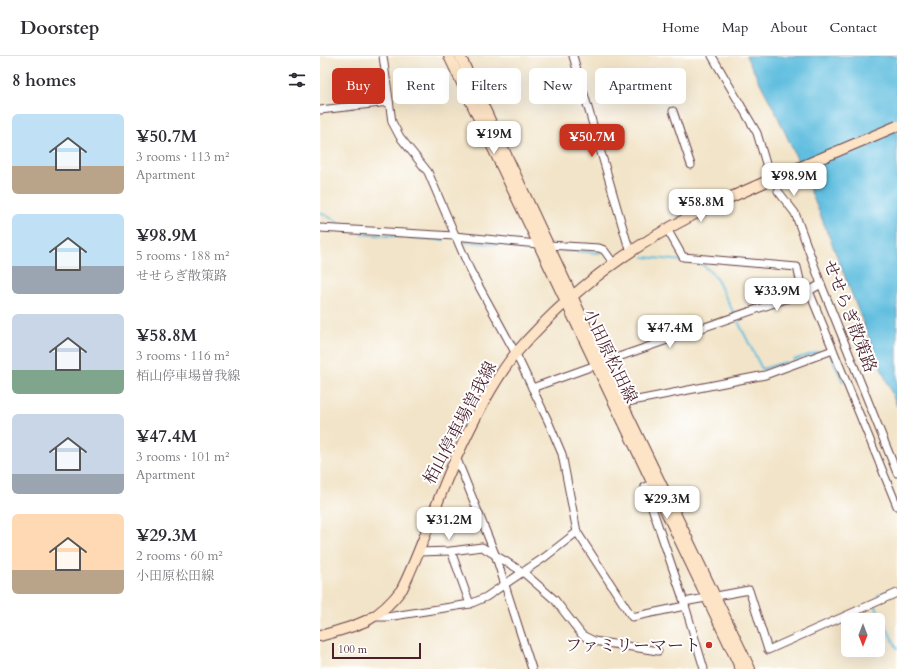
<!DOCTYPE html>
<html lang="en">
<head>
<meta charset="utf-8">
<style>
  :root { --surface:#fff; --page:#f7f7f7; --text:#2b2b33; --muted:#7c7c81; --line:#e1e1e2; --accent:#c8321e }
  body { margin:0; font-family:Cardo,"Noto Serif JP",serif; background:var(--page); color:var(--text); height:100vh; display:flex; flex-direction:column; font-size:15px; white-space:nowrap }
  * { box-sizing:border-box; margin:0 }
  p { font-size:13px; color:var(--muted) }
  .icon { flex:none; width:22px; height:22px; fill:none; stroke:currentColor; stroke-width:2; stroke-linecap:round; stroke-linejoin:round }
  .map { position:relative; flex:1; overflow:hidden }
  .sheet { display:flex; flex-direction:column; background:var(--surface); width:320px }
  .sheet>* { flex:none }
  .guide { position:absolute; left:12px; top:12px; width:380px; height:36px; display:flex; gap:8px }
  .needle { width:26px; rotate:180deg }
  .tools { position:absolute; left:521px; top:557px; display:grid; gap:8px }
  .tools a { display:grid; place-items:center; width:44px; height:44px; border-radius:6px; background:var(--surface); box-shadow:0 4px 16px #0002; font-size:20px }
  .scale { position:absolute; left:12px; bottom:10px; width:89px; box-sizing:border-box; padding-left:4px; border:2px solid #4a1f2b; border-top:0; font-size:11px; line-height:14px; white-space:nowrap; color:#4a1f2b; -webkit-text-stroke:3px #fff; paint-order:stroke }
  .price { position:absolute; translate:-50% -34px; padding:0 9px; border-radius:8px; background:#fff; color:#222; font-size:13px; line-height:26px; filter:drop-shadow(0 1px 2px #0008) }
  .price::after { content:''; position:absolute; left:50%; top:24px; width:12px; height:9px; margin-left:-6px; background:inherit; clip-path:polygon(0 0,100% 0,50% 100%) }
  .price.selected { background:var(--accent); color:#fff }
  ul { padding:0; list-style:none }
  li { display:flex; align-items:center; gap:12px; height:100px; padding:0 12px }
  li span { display:grid; place-items:center; flex:none; width:112px; height:80px; border-radius:6px; color:#555 }
  li>.icon { margin-inline-start:auto }
  span .icon { width:48px; height:48px; fill:#fffc; stroke-width:1 }
  li b { font-size:17px }
  h2 { display:flex; justify-content:space-between; align-items:center; height:48px; padding:0 12px; font-size:17px }
  .chip { padding:0 14px; border-radius:6px; background:var(--surface); box-shadow:0 4px 16px #0002; font-size:14px; line-height:36px }
  .chip.selected { background:var(--accent); color:#fff }
  header { display:flex; align-items:center; gap:24px; box-sizing:border-box; height:56px; padding:0 20px; background:var(--surface); border-bottom:1px solid var(--line) }
  header strong { font-size:19px }
  nav { display:flex; gap:22px; margin-inline-start:auto; font-size:14px }
  main { display:flex; flex:1; min-height:0 }
  .map>svg:first-child { display:block }
  .water { fill:#61bedf; stroke:#566e85 }
  .lines { fill:none; stroke-linecap:round; stroke-linejoin:round }
  .stream { stroke:#61bedf; stroke-width:2 }
  .street-casing { stroke:#633d43; stroke-width:9 }
  .secondary-casing { stroke:#633d43; stroke-width:12 }
  .street { stroke:#fff; stroke-width:7 }
  .secondary { stroke:#fee4c6; stroke-width:10 }
  .secondary-bridge-casing { stroke:#633d43; stroke-width:12; stroke-linecap:butt }
  .secondary-bridge { stroke:#fee4c6; stroke-width:10 }
  .poi-dot { fill:#c8321e; stroke:#fff; stroke-width:1.5 }
  .labels { text-anchor:middle; dominant-baseline:central; stroke-width:4; stroke-linejoin:round; paint-order:stroke }
  .street-label { font-size:17px; fill:#4a1f2b; stroke:#fff }
  .poi-label { font-size:17px; fill:#4a1f2b; stroke:#fff; text-anchor:end }
</style>
</head>
<body>
<header>
<strong>Doorstep</strong>
<nav><a>Home</a><a>Map</a><a>About</a><a>Contact</a></nav>
</header>
<main>
<section class="sheet">
<h2>8 homes<svg class="icon" aria-label="filters" viewBox="0 0 24 24"><path d="M4 7h16M4 17h16"/><circle cx="9" cy="7" r="2"/><circle cx="15" cy="17" r="2"/></svg></h2>
<ul>
<li><span style="background:linear-gradient(#bfe0f5 65%,#b9a48a 0)"><svg class="icon" aria-label="home" viewBox="0 0 24 24"><path d="M3 11l9-7 9 7M6 9v11h12V9"/></svg></span><div><b>¥50.7M</b><p>3 rooms · 113 m²</p><p>Apartment</p></div></li>
<li><span style="background:linear-gradient(#bfe0f5 65%,#9aa5b1 0)"><svg class="icon" aria-label="home" viewBox="0 0 24 24"><path d="M3 11l9-7 9 7M6 9v11h12V9"/></svg></span><div><b>¥98.9M</b><p>5 rooms · 188 m²</p><p>せせらぎ散策路</p></div></li>
<li><span style="background:linear-gradient(#c9d6e8 70%,#7fa58c 0)"><svg class="icon" aria-label="home" viewBox="0 0 24 24"><path d="M3 11l9-7 9 7M6 9v11h12V9"/></svg></span><div><b>¥58.8M</b><p>3 rooms · 116 m²</p><p>栢山停車場曽我線</p></div></li>
<li><span style="background:linear-gradient(#c9d6e8 75%,#9aa5b1 0)"><svg class="icon" aria-label="home" viewBox="0 0 24 24"><path d="M3 11l9-7 9 7M6 9v11h12V9"/></svg></span><div><b>¥47.4M</b><p>3 rooms · 101 m²</p><p>Apartment</p></div></li>
<li><span style="background:linear-gradient(#ffd9b3 70%,#b9a48a 0)"><svg class="icon" aria-label="home" viewBox="0 0 24 24"><path d="M3 11l9-7 9 7M6 9v11h12V9"/></svg></span><div><b>¥29.3M</b><p>2 rooms · 60 m²</p><p>小田原松田線</p></div></li>
</ul>
</section>
<div class="map">
<svg width="577" height="613" viewBox="0 0 577 613">
  <rect width="100%" height="100%" fill="#fff"/>
  <filter id="ink" filterUnits="userSpaceOnUse"><feTurbulence type="fractalNoise" baseFrequency=".025" numOctaves="2"/><feDisplacementMap in="SourceGraphic" scale="8" xChannelSelector="R" yChannelSelector="G"/><feConvolveMatrix kernelMatrix="1 2 1 2 8 2 1 2 1" color-interpolation-filters="sRGB"/></filter>
  <filter id="wash" filterUnits="userSpaceOnUse"><feTurbulence type="fractalNoise" baseFrequency=".012" numOctaves="4" result="noise"/><feDisplacementMap in="SourceGraphic" scale="16" xChannelSelector="R" yChannelSelector="G"/><feGaussianBlur stdDeviation="0.9" result="paint"/><feColorMatrix in="noise" values="0 0 0 0 0 0 0 0 0 0 0 0 0 0 0 0 0 1.4 0 .05"/><feComposite in="paint" operator="in"/></filter>
  <g filter="url(#wash)">
    <rect width="100%" height="100%" fill="#f2e4c8"/>
    <!-- water -->
    <path class="water" d="M426 0H577V350C536 254 502 154 457 59 447 39 436 20 426 0Z"/>
    <g class="lines">
      <!-- stream -->
      <g class="stream">
        <path d="M0 156 23 169"/>
        <path d="M41 178 124 184"/>
        <path d="M145 186 208 191"/>
        <path d="M243 194 280 197"/>
        <path d="M324 201 364 205"/>
        <path d="M369 205 383 209 395 220 442 313 466 306"/>
        <path d="M511 299 523 326"/>
        <path d="M473 304 498 296"/>
        <path d="M558 539 577 532"/>
        <path d="M555 549 577 592"/>
      </g>
    </g>
  </g>
  <g filter="url(#ink)">
    <g class="lines">
      <defs>
        <g id="street">
          <path d="M63 0 72 66 80 81 108 116 150 214 196 298 228 365 242 398 257 476 312 561 365 550"/>
          <path d="M253 0 307 186 312 196"/>
          <path d="M392 0 437 77 449 118"/>
          <path d="M0 54 69 46"/>
          <path d="M353 55 371 109"/>
          <path d="M458 135 475 157 501 228 577 417"/>
          <path d="M0 172 134 180 218 188"/>
          <path d="M347 173 363 201 477 211 481 228 476 239"/>
          <path d="M228 189 279 192 284 194 294 208"/>
          <path d="M489 235 577 450"/>
          <path d="M284 306 489 235 501 228"/>
          <path d="M212 332 276 309"/>
          <path d="M302 347 445 319 513 294"/>
          <path d="M136 401 175 498 212 613"/>
          <path d="M333 428 325 431 364 546"/>
          <path d="M131 495 150 548"/>
          <path d="M98 496 131 495 162 491 203 516 235 544 262 579 274 585 338 595"/>
          <path d="M55 561H67L150 548 166 541 225 501 257 476"/>
          <path d="M384 613 364 546 429 534 448 594 577 537"/>
        </g>
        <g id="secondary">
          <path d="M129 0 421 613"/>
          <path d="M140 0 302 347 430 613"/>
          <path d="M0 580C39 569 57 566 82 533 103 491 116 445 136 402 152 367 172 326 196 297 245 240 307 193 373 159 396 147 421 137 445 126"/>
        </g>
      </defs>
      <!-- street casing -->
      <use href="#street" class="street-casing"/>
      <!-- secondary casing -->
      <use href="#secondary" class="secondary-casing"/>
      <!-- street -->
      <use href="#street" class="street"/>
      <!-- secondary -->
      <use href="#secondary" class="secondary"/>
      <defs>
        <path id="secondary-bridge" d="M445 126 577 70"/>
      </defs>
      <!-- secondary-bridge casing -->
      <use href="#secondary-bridge" class="secondary-bridge-casing"/>
      <!-- secondary-bridge -->
      <use href="#secondary-bridge" class="secondary-bridge"/>
    </g>
  </g>
  <!-- markers -->
  <circle class="poi-dot" cx="389" cy="589" r="4"/>
  <g class="labels">
    <!-- street labels -->
    <g class="street-label">
      <text transform="translate(530 260) rotate(69)">せせらぎ散策路</text>
      <text transform="translate(290 300) rotate(64)">小田原松田線</text>
      <text transform="translate(140 367) rotate(-62)">栢山停車場曽我線</text>
    </g>
    <!-- poi labels -->
    <g class="poi-label">
      <text x="381" y="589">ファミリーマート</text>
    </g>
  </g>
</svg>
<div class="tools">
<a><svg class="needle" viewBox="-14 -14 28 28"><path d="M0-13l5 13h-10z" fill="#e53935"/><path d="M0 13l5-13h-10z" fill="#7c7c81"/></svg></a>
</div>
<div class="scale">100 m</div>
<b class="price" style="left:174px;top:99px">¥19M</b>
<b class="price selected" style="left:272px;top:102px">¥50.7M</b>
<b class="price" style="left:474px;top:141px">¥98.9M</b>
<b class="price" style="left:381px;top:167px">¥58.8M</b>
<b class="price" style="left:457px;top:256px">¥33.9M</b>
<b class="price" style="left:350px;top:293px">¥47.4M</b>
<b class="price" style="left:347px;top:464px">¥29.3M</b>
<b class="price" style="left:129px;top:485px">¥31.2M</b>
<div class="guide">
<a class="chip selected">Buy</a>
<a class="chip">Rent</a>
<a class="chip">Filters</a>
<a class="chip">New</a>
<a class="chip">Apartment</a>
</div>
</div>
</main>
</body>
</html>
